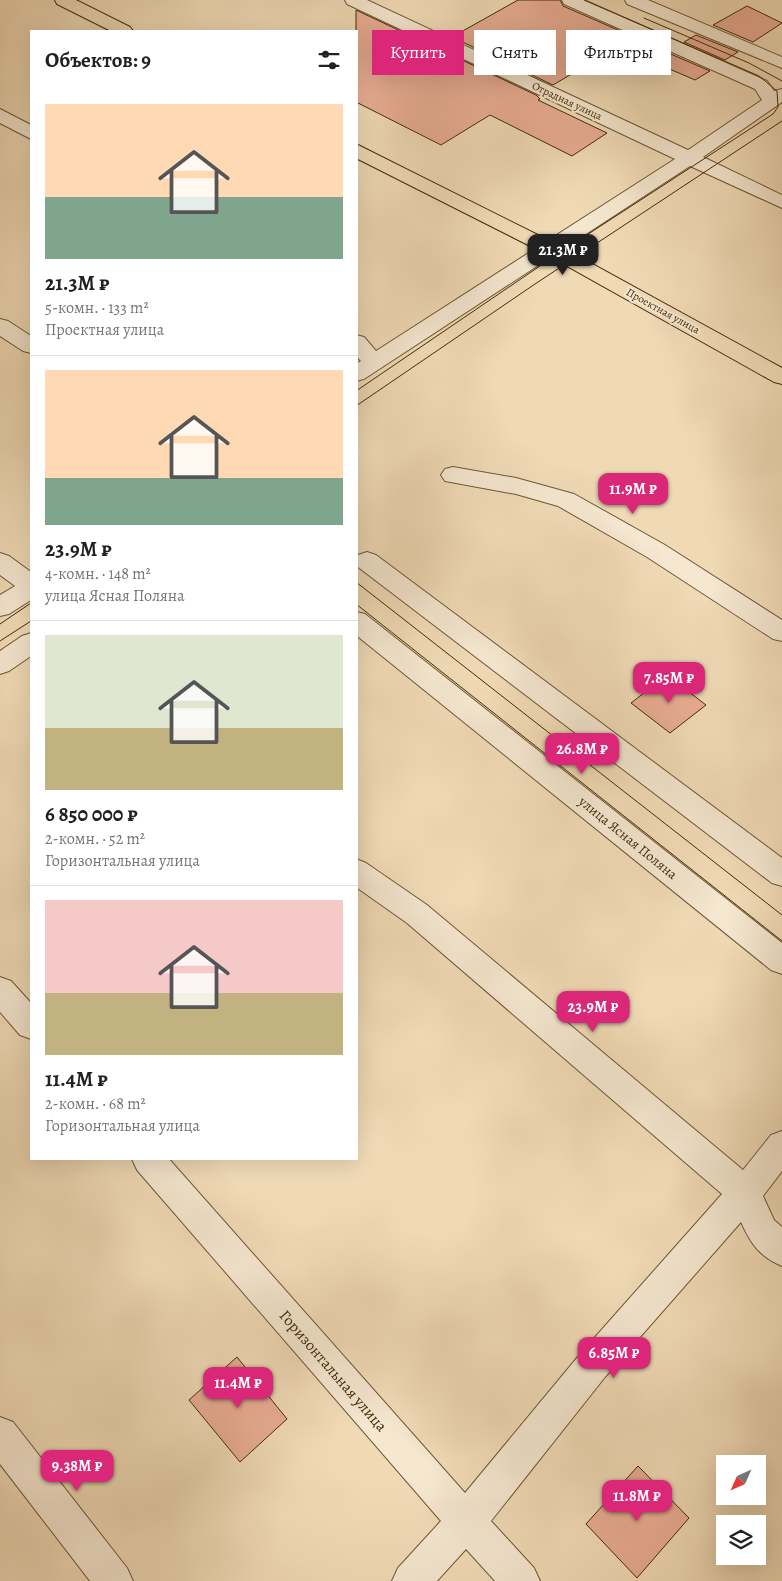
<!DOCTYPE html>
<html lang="ru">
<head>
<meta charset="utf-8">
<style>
  :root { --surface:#fff; --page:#f6f6f6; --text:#202124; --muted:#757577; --line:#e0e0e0; --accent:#db2777 }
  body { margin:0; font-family:Alegreya,serif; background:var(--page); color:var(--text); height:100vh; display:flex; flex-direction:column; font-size:19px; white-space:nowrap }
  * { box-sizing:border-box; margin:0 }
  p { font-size:16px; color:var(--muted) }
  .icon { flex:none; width:28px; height:28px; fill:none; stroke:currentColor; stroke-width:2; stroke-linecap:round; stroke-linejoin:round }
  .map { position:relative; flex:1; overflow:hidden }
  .details { position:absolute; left:30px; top:30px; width:328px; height:1130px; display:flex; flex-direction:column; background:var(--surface); border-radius:0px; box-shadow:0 5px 20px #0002 }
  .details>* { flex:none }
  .top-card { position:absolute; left:372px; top:30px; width:334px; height:45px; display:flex; gap:10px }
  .needle { width:32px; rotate:225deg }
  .controls { position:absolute; left:716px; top:1455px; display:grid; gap:10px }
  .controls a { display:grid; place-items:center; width:50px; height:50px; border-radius:0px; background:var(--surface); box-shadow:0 5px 20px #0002; font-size:25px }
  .price { position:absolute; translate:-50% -42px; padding:0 11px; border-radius:10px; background:var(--accent); color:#fff; font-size:16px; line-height:32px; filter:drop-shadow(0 1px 2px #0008) }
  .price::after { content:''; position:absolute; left:50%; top:30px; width:15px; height:11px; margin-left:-8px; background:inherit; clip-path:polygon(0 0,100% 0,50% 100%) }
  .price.selected { background:#222; color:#fff }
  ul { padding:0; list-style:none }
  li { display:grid; align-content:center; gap:10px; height:265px; padding:0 15px }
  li+li { border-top:1px solid var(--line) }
  li span { display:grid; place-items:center; height:155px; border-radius:0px; color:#555 }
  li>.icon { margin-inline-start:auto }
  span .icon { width:90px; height:90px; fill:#fffc; stroke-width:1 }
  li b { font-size:21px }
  h2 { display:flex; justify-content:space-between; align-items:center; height:60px; padding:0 15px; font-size:21px }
  .chip { padding:0 18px; border-radius:0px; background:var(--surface); box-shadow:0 5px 20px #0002; font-size:18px; line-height:45px }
  .chip.selected { background:var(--accent); color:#fff }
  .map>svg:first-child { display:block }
  .building { fill:#e9ad94; stroke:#432b07 }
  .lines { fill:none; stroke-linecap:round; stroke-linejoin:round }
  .minor-casing { stroke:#6e5733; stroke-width:2 }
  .major-casing { stroke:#432b07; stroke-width:2 }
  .minor { fill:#f5e7d0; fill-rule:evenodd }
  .major { fill:#f0dab6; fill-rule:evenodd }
  .tram { stroke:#432b07; stroke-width:1 }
  .labels { text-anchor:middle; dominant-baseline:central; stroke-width:4; stroke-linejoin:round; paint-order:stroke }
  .far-street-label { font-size:11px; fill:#432b07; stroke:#f5e7d0 }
  .street-label { font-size:14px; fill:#432b07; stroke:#f5e7d0 }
  .near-street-label { font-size:16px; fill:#432b07; stroke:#f5e7d0 }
</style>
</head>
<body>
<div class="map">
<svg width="782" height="1581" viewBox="0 0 782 1581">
  <rect width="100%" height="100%" fill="#f0dab6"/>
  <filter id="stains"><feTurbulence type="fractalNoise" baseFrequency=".004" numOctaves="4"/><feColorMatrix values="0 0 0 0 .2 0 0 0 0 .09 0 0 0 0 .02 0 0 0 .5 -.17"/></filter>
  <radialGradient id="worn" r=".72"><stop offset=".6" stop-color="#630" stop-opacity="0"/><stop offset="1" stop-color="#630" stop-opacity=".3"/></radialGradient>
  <!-- building -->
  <g class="building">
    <path d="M518 0H560L563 6 634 37 553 85 452 37Z"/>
    <path d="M747 6 782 23 753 42 713 25Z"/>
    <path d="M356 10 536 95 540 99 538 100 607 133 572 156 490 115 441 145 356 102Z"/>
    <path d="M696 35 738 52 725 60 684 42Z"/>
    <path d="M666 52 710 71 695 80 651 61Z"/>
    <path d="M667 675 706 705 670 733 631 703Z"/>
    <path d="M237 1357 287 1419 240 1462 189 1400Z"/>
    <path d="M638 1466 689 1518 637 1578 586 1524Z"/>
  </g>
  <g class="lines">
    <defs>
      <g id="minor">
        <path d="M345 0H367L688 150 762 100 755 89 564 4 562 0H584L767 81 774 91 782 89V102L703 157 782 195V208L690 166 364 379 356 381V364L361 361 356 356V335L364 337 376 351 675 159 347 4Z"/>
        <path d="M625 0H648L782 57V68L627 4Z"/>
        <path d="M0 109 31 125V139L0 123Z"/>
        <path d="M0 319 8 321 31 336V353L23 351 0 336Z"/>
        <path d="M453 467 516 478 574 494 665 545 782 620V641L773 639 647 557 558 506 516 494 445 481 441 475 445 469Z"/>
        <path d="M367 552 376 555 782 858V886L772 883 358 567 356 558 358 555Z"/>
        <path d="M0 553 9 556 31 572V600L9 614 0 616V595L15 586 0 575Z"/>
        <path d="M356 612 365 614 782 943V974L771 970 356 635Z"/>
        <path d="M31 633V656L9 671 0 674V651L22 636Z"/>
        <path d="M356 859 366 863 427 905 743 1170 771 1135 782 1131V1171L763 1196 774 1220 782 1227V1266C759 1256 751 1244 741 1222L605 1377 491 1521 534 1568 540 1581H495L466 1549 437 1581H392L398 1568 441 1521 137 1170 132 1159H169L465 1493 581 1353 722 1194 407 923 356 887Z"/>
        <path d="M0 977 11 981 31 1003V1039L20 1035 0 1012Z"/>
        <path d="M0 1417 13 1422 127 1568 133 1581H90L0 1464Z"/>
      </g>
      <g id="major">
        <path d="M55 0H76L130 27 133 31H111L57 4Z"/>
        <path d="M356 144 556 244 782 368V384L774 382 542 252 356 158Z"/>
      </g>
    </defs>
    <!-- minor casing -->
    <use href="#minor" class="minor-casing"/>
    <!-- major casing -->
    <use href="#major" class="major-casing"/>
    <!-- minor -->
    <use href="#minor" class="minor"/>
    <!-- major -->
    <use href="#major" class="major"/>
    <!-- tram -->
    <g class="tram">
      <path d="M644 18 749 63 782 81"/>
      <path d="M356 391 559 253 773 114 778 107 777 91 759 76 584 0"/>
      <path d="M356 406 535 284 782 121"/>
      <path d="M356 582 782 915"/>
      <path d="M356 604 782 941"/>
      <path d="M0 624 31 603"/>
      <path d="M0 641 31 621"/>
    </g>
  </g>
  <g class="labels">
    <!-- far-street labels -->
    <g class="far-street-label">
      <text transform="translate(567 101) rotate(25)">Отрадная улица</text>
      <text transform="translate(663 311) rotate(29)">Проектная улица</text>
    </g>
    <!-- street labels -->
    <g class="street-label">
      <text transform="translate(628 838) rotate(39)">улица Ясная Поляна</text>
    </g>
    <!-- near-street labels -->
    <g class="near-street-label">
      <text transform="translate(333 1371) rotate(49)">Горизонтальная улица</text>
    </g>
  </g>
  <rect width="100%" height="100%" filter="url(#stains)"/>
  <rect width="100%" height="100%" fill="url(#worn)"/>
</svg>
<div class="controls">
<a><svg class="needle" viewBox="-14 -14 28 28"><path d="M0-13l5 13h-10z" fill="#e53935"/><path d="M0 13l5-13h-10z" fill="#757577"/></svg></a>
<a><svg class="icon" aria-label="layers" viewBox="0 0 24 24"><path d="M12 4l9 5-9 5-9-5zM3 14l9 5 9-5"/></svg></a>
</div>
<b class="price selected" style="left:563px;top:276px">21.3M ₽</b>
<b class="price" style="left:633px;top:515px">11.9M ₽</b>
<b class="price" style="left:669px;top:704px">7.85M ₽</b>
<b class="price" style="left:582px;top:775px">26.8M ₽</b>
<b class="price" style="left:593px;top:1033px">23.9M ₽</b>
<b class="price" style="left:614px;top:1379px">6.85M ₽</b>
<b class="price" style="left:238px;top:1409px">11.4M ₽</b>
<b class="price" style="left:77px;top:1492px">9.38M ₽</b>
<b class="price" style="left:637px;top:1522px">11.8M ₽</b>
<div class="top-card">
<a class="chip selected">Купить</a>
<a class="chip">Снять</a>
<a class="chip">Фильтры</a>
</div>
<section class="details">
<h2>Объектов: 9<svg class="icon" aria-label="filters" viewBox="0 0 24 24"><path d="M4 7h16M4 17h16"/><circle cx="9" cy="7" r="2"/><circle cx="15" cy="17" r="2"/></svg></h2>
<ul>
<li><span style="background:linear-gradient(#ffd9b3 60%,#7fa58c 0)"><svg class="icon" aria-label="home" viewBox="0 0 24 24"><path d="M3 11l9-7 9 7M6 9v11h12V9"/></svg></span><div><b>21.3M ₽</b><p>5-комн. · 133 m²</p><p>Проектная улица</p></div></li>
<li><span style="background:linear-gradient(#ffd9b3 70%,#7fa58c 0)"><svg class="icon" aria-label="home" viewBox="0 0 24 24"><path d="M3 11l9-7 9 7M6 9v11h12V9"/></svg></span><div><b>23.9M ₽</b><p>4-комн. · 148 m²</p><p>улица Ясная Поляна</p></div></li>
<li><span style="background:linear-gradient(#dfe7d0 60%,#c2b280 0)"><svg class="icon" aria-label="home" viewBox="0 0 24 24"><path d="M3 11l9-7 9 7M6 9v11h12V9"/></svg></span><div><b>6 850 000 ₽</b><p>2-комн. · 52 m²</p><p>Горизонтальная улица</p></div></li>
<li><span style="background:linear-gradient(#f6c9c9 60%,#c2b280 0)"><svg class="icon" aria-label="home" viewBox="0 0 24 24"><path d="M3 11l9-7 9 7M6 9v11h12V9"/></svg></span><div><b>11.4M ₽</b><p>2-комн. · 68 m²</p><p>Горизонтальная улица</p></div></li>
</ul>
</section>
</div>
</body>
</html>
